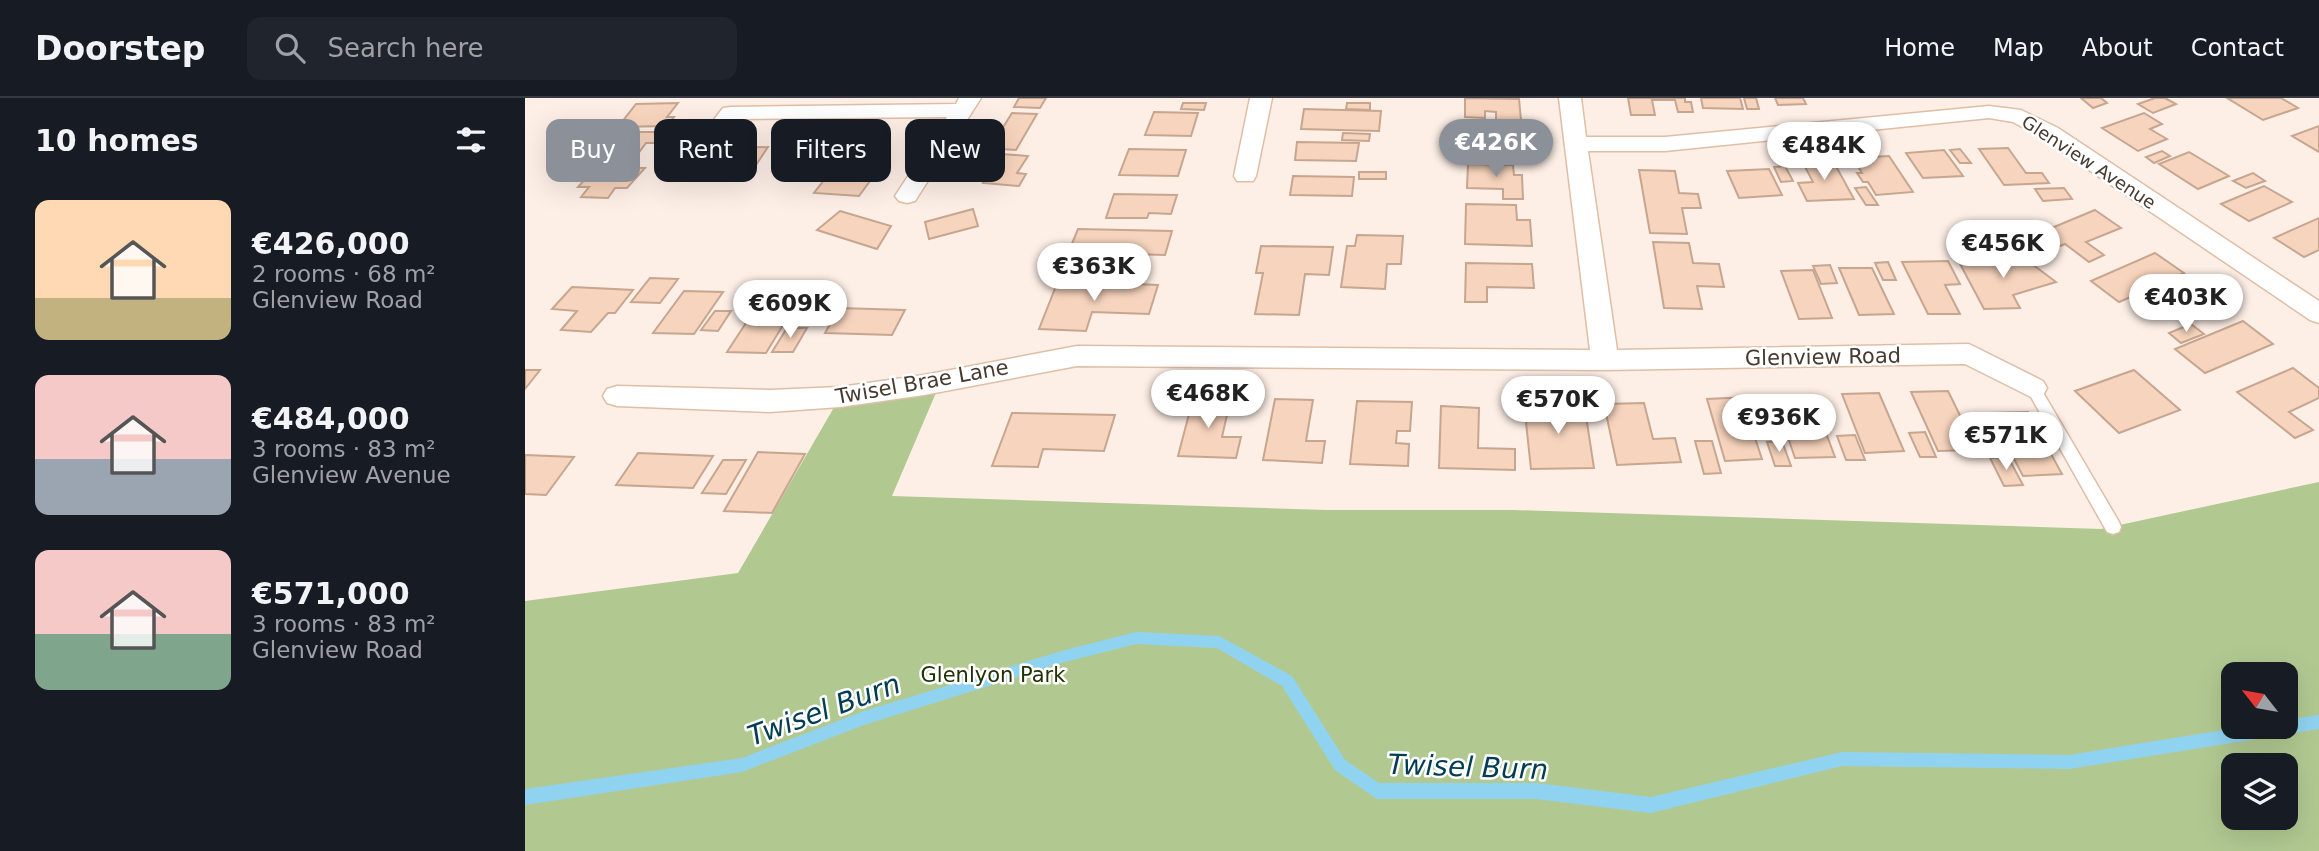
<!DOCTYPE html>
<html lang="en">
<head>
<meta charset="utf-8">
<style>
  :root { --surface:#171b24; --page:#20242c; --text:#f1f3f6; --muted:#9ea1a6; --line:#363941; --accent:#8c9099 }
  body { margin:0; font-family:"DejaVu Sans",sans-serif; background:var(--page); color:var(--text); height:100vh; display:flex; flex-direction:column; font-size:26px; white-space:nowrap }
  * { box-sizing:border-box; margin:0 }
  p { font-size:23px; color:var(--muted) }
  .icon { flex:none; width:38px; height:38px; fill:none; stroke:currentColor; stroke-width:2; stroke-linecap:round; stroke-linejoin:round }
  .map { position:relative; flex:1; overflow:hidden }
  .side { display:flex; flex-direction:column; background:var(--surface); width:525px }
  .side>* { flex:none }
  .top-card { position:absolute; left:21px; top:21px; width:665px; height:63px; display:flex; gap:14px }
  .needle { width:46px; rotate:301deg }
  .fabs { position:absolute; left:1696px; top:564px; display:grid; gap:14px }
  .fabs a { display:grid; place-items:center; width:77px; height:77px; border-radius:14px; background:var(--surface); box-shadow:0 7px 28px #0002; font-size:35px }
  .price { position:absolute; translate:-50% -60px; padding:0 16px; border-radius:24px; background:#fff; color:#222; font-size:23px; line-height:46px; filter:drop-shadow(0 2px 4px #0008) }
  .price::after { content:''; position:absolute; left:50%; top:42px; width:21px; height:16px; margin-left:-10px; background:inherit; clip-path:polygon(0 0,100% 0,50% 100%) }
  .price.selected { background:var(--accent); color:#fff }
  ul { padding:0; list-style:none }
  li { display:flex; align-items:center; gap:21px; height:175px; padding:0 35px }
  li span { display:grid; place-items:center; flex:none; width:196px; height:140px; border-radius:14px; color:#555 }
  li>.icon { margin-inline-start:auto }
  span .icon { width:84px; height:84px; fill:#fffc; stroke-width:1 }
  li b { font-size:30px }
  h2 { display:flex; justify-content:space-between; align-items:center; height:84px; padding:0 35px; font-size:30px }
  .pill { padding:0 24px; border-radius:14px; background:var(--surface); box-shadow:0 7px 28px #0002; font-size:24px; line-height:63px }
  .pill.selected { background:var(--accent); color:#fff }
  header { display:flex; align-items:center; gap:42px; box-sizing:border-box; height:98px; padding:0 35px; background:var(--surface); border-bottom:2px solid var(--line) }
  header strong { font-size:33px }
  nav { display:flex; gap:38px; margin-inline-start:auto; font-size:24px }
  .search { width:490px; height:63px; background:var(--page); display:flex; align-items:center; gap:18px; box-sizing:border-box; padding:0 24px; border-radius:14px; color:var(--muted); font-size:26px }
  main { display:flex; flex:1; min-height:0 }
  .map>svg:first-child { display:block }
  .forest { fill:#b1c991; fill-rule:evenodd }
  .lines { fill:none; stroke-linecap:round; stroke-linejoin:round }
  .stream { fill:#90d3f1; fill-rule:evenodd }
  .building { fill:#f7d4bd; stroke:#c7a690; stroke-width:2 }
  .service-casing { stroke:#dfbea6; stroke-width:3 }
  .minor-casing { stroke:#dfbea6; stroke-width:3 }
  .service { fill:#fff; fill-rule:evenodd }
  .minor { fill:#fff; fill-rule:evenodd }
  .labels { text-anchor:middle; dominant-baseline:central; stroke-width:5; stroke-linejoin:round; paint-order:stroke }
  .far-street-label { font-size:18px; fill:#473a30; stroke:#fff }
  .street-label { font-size:21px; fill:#473a30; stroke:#fff }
  .park-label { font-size:21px; fill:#233107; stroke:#fff }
  .near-water-label { font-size:28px; font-style:italic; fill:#003d52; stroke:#fff }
</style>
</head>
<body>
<header>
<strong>Doorstep</strong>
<div class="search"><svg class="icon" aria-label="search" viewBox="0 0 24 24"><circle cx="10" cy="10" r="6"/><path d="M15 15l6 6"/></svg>Search here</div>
<nav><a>Home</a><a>Map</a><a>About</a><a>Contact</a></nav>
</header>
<main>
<section class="side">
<h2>10 homes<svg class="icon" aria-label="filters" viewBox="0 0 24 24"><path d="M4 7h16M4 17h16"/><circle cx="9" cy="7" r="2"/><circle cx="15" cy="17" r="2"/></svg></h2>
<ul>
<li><span style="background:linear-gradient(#ffd9b3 70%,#c2b280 0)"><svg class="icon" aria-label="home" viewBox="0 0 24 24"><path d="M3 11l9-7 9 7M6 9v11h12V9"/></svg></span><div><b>€426,000</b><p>2 rooms · 68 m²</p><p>Glenview Road</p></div></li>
<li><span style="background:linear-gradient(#f6c9c9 60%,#9aa5b1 0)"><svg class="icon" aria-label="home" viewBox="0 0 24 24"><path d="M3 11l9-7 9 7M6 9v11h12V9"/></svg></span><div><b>€484,000</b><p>3 rooms · 83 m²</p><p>Glenview Avenue</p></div></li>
<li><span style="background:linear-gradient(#f6c9c9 60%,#7fa58c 0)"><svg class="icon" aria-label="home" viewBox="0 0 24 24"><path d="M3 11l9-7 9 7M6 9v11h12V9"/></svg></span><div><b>€571,000</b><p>3 rooms · 83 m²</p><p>Glenview Road</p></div></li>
</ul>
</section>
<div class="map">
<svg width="1794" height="753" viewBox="0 0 1794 753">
  <rect width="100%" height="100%" fill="#fdefe6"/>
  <!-- forest -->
  <path class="forest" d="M416 283 367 398 801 412H989L1576 431 1794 384V753H0V503L213 475 315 299ZM1708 576H1760V628H1708ZM1708 667H1760V719H1708Z"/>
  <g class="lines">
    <!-- stream -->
    <path class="stream" d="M611 534 694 538 767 578 820 662 854 685H1011L1126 699 1317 654 1544 657 1723 628H1760V622L1794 617V631L1544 671 1317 668 1126 715 1011 701H852L810 672 757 588 692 550 611 546 540 564 339 627 217 674 0 707V691L217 660 339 613 540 552Z"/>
  </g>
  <!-- building -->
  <g class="building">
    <path d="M494 0H521L515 10 489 9Z"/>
    <path d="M940 0 994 1 996 22H971V14L960 13V20L940 19Z"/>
    <path d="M1103 0H1160V4H1166L1168 14H1153L1150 2H1127L1130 17H1106Z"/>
    <path d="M1176 0H1215L1218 11 1178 10Z"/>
    <path d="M1219 0H1231L1234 11H1222Z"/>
    <path d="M1250 0H1278L1281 6 1253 7Z"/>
    <path d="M1556 0H1576L1582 5 1568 10Z"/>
    <path d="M1630 0H1640L1651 6 1628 15 1613 6Z"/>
    <path d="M1702 0H1756L1773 10 1738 22Z"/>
    <path d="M153 5 142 19H149L142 28 93 29 111 6Z"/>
    <path d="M658 5H681L679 12 656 11Z"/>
    <path d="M822 5H845V12L821 11Z"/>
    <path d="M779 11 856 13 854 33 776 31Z"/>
    <path d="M629 14 673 15 666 38 620 37Z"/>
    <path d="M487 15 512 16 491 52 460 50 472 31H477Z"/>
    <path d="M1619 15 1637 26 1625 31 1642 41 1613 53 1577 30Z"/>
    <path d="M939 27 988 28V39L995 40 996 61 938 59Z"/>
    <path d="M1794 28V54L1767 38Z"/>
    <path d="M310 33 308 37H339L329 57 316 58 314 61 261 62 278 34Z"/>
    <path d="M89 34H138L130 45H121L110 60H68Z"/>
    <path d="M818 35 845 36 844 43 817 42Z"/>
    <path d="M772 44 834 45 831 63 770 62Z"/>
    <path d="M243 49 231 67 187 68 200 50Z"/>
    <path d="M1483 50 1501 75H1517L1524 85 1479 87 1454 51Z"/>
    <path d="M604 51 661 52 653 78 594 77Z"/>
    <path d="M1435 51 1446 65H1435L1425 52Z"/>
    <path d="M1419 52 1438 78 1398 80 1381 55Z"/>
    <path d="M1637 53 1645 58 1629 65 1621 59Z"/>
    <path d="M1664 54 1704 78 1673 91 1634 66Z"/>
    <path d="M477 56 503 58 492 75 501 76 494 88 458 85Z"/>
    <path d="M1364 58 1388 94 1351 97 1343 84H1338L1332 75H1337L1328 60Z"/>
    <path d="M1307 61 1329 101 1282 103 1273 85 1288 84 1277 63Z"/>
    <path d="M943 66 988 67 989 77H997L998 101H978V91L942 90Z"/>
    <path d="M1260 68 1268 83 1256 84 1249 69Z"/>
    <path d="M71 69 120 70 102 90H90L83 100 56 99 64 89H53Z"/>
    <path d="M1244 71 1257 97 1214 100 1202 73Z"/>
    <path d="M1114 72 1150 73 1154 95 1173 96 1176 110H1157L1162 136 1125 135Z"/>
    <rect x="834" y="74" width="27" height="7"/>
    <path d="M1728 75 1740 83 1721 90 1708 83Z"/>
    <path d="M303 77 348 79 334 98 289 95Z"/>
    <path d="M768 78 829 79 827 98 765 97Z"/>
    <path d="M1739 88 1767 104 1724 123 1696 106Z"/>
    <path d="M1341 89 1353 107H1341L1330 90Z"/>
    <path d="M1539 90 1547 101 1518 103 1510 91Z"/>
    <path d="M589 96 652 97 646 116 624 115 622 120H581Z"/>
    <path d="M941 106 991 107 992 122H1005L1007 148 940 146Z"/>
    <path d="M448 111 453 128 404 141 400 124Z"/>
    <path d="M1570 112 1596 130 1561 144 1579 157 1564 164 1540 146 1530 150 1512 136Z"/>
    <path d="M315 113 366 128 352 151 292 132Z"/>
    <path d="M1794 120V152L1779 159 1749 140Z"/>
    <path d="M553 131 647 133 640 157 602 156 596 171 537 170Z"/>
    <path d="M832 137 878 138 876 166H862L860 191 816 189 822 148H830Z"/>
    <path d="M1128 144 1164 145 1168 165 1194 166 1199 189 1172 188 1177 211 1139 210Z"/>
    <path d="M736 148 808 149 804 177 780 176 774 217 730 216 738 175H731Z"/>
    <path d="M1491 154 1531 184 1488 197 1495 210 1459 211 1433 162 1468 163Z"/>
    <path d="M1630 155 1659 175 1625 190 1642 202 1625 210 1608 198 1594 204 1566 183Z"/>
    <path d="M1423 163 1435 186 1420 187 1435 216H1403L1377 164Z"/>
    <path d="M1363 164 1371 182H1358L1350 165Z"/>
    <path d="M941 165 1007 166 1009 190 962 189V204H940Z"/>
    <path d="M1305 167 1312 185 1296 186 1288 168Z"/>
    <path d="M1314 170H1347L1369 216 1334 217Z"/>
    <path d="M1288 172 1307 220 1274 221 1256 173Z"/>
    <path d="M125 180 153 181 135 205 106 204Z"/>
    <path d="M533 183 633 187 624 216 567 214 561 233 514 231Z"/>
    <path d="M47 189 108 192 90 215H83L66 234 36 232 52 213 27 211Z"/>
    <path d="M159 193 198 194 169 236 128 235Z"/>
    <path d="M232 208 269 209 241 255 202 254Z"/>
    <path d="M314 210 380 212 367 237 300 235Z"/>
    <path d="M190 213H206L193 233 176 232Z"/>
    <path d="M1718 223 1748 246 1680 275 1650 251Z"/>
    <path d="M1666 226 1679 236 1656 245 1644 235Z"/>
    <path d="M262 230H282L268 254H247Z"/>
    <path d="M1768 270 1794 290V300L1764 314 1788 332 1770 340 1712 294Z"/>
    <path d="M0 272H15L0 291Z"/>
    <path d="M1609 272 1655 312 1594 335 1550 293Z"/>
    <path d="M1423 293 1452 352 1413 353 1386 294Z"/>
    <path d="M1354 295 1379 353 1340 355 1317 296Z"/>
    <path d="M669 297 706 299 697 339H716L711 360 653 358Z"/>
    <path d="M1287 298 1310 359 1270 360 1249 299Z"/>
    <path d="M1224 299 1231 318 1223 319 1237 361 1200 363 1182 301Z"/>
    <path d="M750 301 788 302 781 343H800L797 365 738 362Z"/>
    <path d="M832 303 887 304 885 333H872L871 345 884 346 883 368 825 366Z"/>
    <path d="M1059 305 1069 370 1006 371 999 306Z"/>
    <path d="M1119 305 1128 341 1150 340 1156 364 1092 367 1079 306Z"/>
    <path d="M916 308 954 310 953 350 990 351V372L914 370Z"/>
    <path d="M1503 314 1537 376 1498 378 1465 315Z"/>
    <path d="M487 315 590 317 579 353 518 351 513 369 467 368Z"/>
    <path d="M1400 334 1411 359H1395L1384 335Z"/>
    <path d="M1330 337 1340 362H1321L1312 338Z"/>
    <path d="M1170 343H1187L1196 375 1179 376Z"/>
    <path d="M1257 343 1266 368H1250L1242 344Z"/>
    <path d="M233 354 280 356 247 415 199 413Z"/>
    <path d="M113 355 188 358 168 390 91 387Z"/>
    <path d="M0 357 49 359 21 397 0 396Z"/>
    <path d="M1483 359 1498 387 1479 388 1465 360Z"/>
    <path d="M198 362H221L201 396 177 395Z"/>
  </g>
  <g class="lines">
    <defs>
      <path id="service" d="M1508 285 1513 286 1594 424 1596 429 1594 434 1588 436 1582 434 1501 290Z"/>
      <g id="minor">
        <path d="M434 0H456L390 103 382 105 374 103 370 98 422 19 212 21 175 69H159L156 64 198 10 206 9 431 6Z"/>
        <path d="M725 0H747L731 78 728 83H712L709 78Z"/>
        <path d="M1034 0H1056L1061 39H1140L1464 8 1496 12 1533 30 1794 203V225L1785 222 1517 40 1488 24 1464 20 1140 53H1063L1092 252 1444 246 1518 283 1522 290 1518 297 1508 300 1440 266 1080 272 552 268 399 297 315 309 245 314 92 308 82 305 78 298 82 291 92 288 245 292 315 289 399 277 552 248 1065 252Z"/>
      </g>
    </defs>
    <!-- service casing -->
    <use href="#service" class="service-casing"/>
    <!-- minor casing -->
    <use href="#minor" class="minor-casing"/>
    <!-- service -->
    <use href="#service" class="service"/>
    <!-- minor -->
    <use href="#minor" class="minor"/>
  </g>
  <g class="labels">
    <!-- far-street labels -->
    <g class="far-street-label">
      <text transform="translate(1564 64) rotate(33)">Glenview Avenue</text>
    </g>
    <!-- street labels -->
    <g class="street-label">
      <text transform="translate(1298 259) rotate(-1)">Glenview Road</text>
      <text transform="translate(397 284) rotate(-10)">Twisel Brae Lane</text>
    </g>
    <!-- park labels -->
    <g class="park-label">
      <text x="468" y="577">Glenlyon Park</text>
    </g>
    <!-- near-water labels -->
    <g class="near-water-label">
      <text transform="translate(299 612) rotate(-20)">Twisel Burn</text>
      <text transform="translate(943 669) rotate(2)">Twisel Burn</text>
    </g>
  </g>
</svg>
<div class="fabs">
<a><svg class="needle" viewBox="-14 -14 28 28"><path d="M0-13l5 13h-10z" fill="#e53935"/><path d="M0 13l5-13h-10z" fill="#9ea1a6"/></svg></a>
<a><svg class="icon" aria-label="layers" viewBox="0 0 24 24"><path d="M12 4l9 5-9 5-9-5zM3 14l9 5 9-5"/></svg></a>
</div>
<b class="price selected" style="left:971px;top:81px">€426K</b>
<b class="price" style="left:1299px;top:84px">€484K</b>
<b class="price" style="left:1478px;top:182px">€456K</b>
<b class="price" style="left:569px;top:205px">€363K</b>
<b class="price" style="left:1661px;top:236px">€403K</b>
<b class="price" style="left:265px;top:242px">€609K</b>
<b class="price" style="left:683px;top:332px">€468K</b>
<b class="price" style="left:1033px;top:338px">€570K</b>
<b class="price" style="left:1254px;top:356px">€936K</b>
<b class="price" style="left:1481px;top:374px">€571K</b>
<div class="top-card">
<a class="pill selected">Buy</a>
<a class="pill">Rent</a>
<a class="pill">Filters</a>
<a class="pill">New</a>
</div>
</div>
</main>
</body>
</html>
